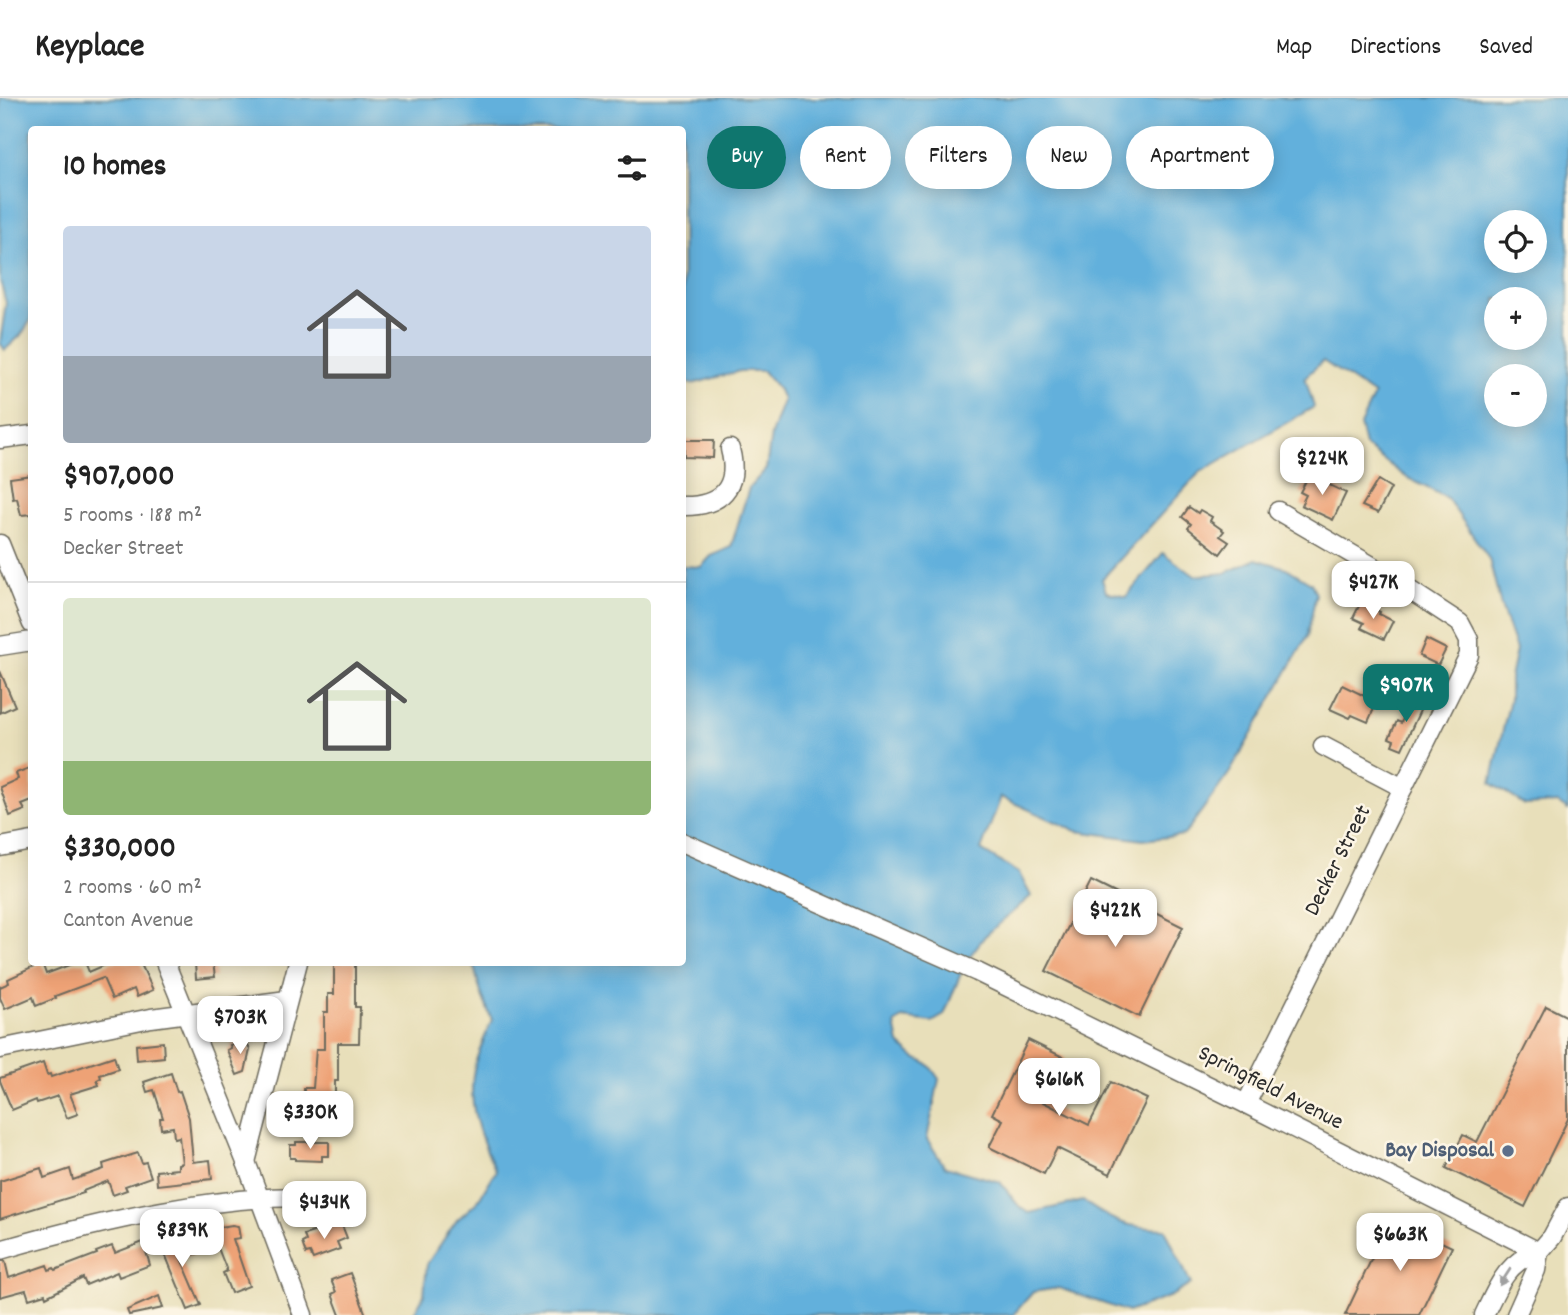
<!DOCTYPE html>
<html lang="en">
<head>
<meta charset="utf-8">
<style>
  :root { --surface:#fff; --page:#f2f2f2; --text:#222; --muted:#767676; --line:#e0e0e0; --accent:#0f766e }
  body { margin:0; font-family:Dekko,sans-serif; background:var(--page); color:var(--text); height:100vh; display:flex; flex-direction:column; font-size:26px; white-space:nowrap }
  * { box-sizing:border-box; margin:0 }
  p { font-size:23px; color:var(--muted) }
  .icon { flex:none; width:38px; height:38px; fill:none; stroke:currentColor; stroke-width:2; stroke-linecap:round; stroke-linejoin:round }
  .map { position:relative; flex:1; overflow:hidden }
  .details { position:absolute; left:28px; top:28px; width:658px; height:840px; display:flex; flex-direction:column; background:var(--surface); border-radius:7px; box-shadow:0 4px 18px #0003 }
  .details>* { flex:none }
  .top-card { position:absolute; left:707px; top:28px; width:665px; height:63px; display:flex; gap:14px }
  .tools { position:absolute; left:1484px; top:112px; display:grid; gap:14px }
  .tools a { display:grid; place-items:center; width:63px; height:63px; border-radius:50%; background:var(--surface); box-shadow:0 4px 18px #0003; font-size:35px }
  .price { position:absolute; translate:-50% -60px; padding:0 16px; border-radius:14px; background:#fff; color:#222; font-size:23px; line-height:46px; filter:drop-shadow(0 2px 4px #0008) }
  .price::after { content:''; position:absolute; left:50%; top:42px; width:21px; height:16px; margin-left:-10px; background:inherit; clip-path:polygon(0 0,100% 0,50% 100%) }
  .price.selected { background:var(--accent); color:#fff }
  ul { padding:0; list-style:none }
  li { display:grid; align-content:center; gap:14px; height:371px; padding:0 35px }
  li+li { border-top:2px solid var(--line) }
  li span { display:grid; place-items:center; height:217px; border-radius:7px; color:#555 }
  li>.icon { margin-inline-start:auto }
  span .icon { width:126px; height:126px; fill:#fffc; stroke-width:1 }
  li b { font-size:30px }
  h2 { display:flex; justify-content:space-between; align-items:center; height:84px; padding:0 35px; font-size:30px }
  .pill { padding:0 24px; border-radius:32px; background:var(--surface); box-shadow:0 4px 18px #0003; font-size:24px; line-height:63px }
  .pill.selected { background:var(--accent); color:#fff }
  header { display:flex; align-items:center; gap:42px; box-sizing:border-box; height:98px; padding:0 35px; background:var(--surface); border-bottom:2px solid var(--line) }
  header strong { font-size:33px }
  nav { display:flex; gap:38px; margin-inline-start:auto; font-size:24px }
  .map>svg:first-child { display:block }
  .water { fill:#62b0dc; stroke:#466e84; stroke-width:2; fill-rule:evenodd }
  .building { fill:#eea276 }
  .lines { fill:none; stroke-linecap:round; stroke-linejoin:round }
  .minor-casing { stroke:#6d6a5d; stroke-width:21 }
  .minor { stroke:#fff; stroke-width:18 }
  .oneway { fill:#a0a0a0 }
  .service-dot { fill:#5c6f8a; stroke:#fcf5e5; stroke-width:2.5 }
  .labels { text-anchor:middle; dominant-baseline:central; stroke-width:5; stroke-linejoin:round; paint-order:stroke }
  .street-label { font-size:23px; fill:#2b2b2b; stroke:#fcf5e5 }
  .service-label { font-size:23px; font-weight:bold; fill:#4e5e75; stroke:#fcf5e5; text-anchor:end }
</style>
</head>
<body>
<header>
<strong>Keyplace</strong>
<nav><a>Map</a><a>Directions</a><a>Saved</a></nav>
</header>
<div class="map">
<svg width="1568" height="1217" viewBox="0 0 1568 1217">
  <rect width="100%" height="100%" fill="#fcf5e5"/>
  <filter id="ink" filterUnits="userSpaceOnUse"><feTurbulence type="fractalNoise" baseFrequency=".0143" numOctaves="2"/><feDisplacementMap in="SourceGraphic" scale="14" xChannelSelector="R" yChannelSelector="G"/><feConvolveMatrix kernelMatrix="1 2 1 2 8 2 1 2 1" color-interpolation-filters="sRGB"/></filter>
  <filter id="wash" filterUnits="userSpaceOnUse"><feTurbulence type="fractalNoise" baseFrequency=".00686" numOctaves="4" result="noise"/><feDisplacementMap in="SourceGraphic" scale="28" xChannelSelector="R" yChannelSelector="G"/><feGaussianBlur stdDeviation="1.57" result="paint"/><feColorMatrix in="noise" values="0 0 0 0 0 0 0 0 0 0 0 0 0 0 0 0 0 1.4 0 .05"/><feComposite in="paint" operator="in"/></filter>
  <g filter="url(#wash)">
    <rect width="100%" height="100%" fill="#e8dfba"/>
    <!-- water -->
    <path class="water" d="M0 0H1568V712L1558 705 1525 707 1491 685 1510 601V580L1516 552 1501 508 1489 461 1447 400 1406 379 1365 348 1360 327 1374 297 1323 263 1305 279 1314 309 1199 375 1102 481 1106 494 1126 499 1163 455 1195 478 1225 475 1256 461 1286 470 1311 485 1316 496 1307 539 1230 674 1184 737 1143 742 1076 733 1001 699 981 752 1019 775 1031 798 985 838 966 863 944 917 932 924 902 920 895 926 899 946 915 960 929 967 939 981 927 1041 945 1069 1000 1084 1018 1107 1029 1115 1083 1103C1113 1124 1128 1130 1165 1131L1191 1186 1171 1198 1128 1214 1059 1190 1033 1194 1013 1217H413L424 1197 427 1166 457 1122 477 1104 496 1073C479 1038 465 1002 476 963 480 949 487 935 492 922L481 895 473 865 682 864 683 468 701 469 711 458 731 449 749 390 766 371 771 337 783 302 779 292 763 273H740L692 286 683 284 682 32H32L31 222 21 237 5 252 0 245 6 205 0 182ZM1496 124H1535V163H1496ZM1496 201H1535V240H1496ZM1496 278H1535V317H1496Z"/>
    <g id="blocks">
      <!-- building -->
      <g class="building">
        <path d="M684 342H714L713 360 684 359Z"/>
        <path d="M32 377V416L21 417 17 400 13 401 10 380Z"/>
        <path d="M1309 377 1346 395 1333 422 1301 407 1306 397 1300 394Z"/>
        <path d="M1378 382 1391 390 1378 415 1362 408Z"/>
        <path d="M1189 409 1198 415 1200 412 1212 419 1210 423 1224 433 1220 438 1229 444 1220 456 1188 430 1191 426 1182 419Z"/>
        <path d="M1361 504 1380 514 1379 516 1393 523 1384 541 1361 530 1364 525 1353 520Z"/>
        <path d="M1426 541 1446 551 1438 567 1419 558Z"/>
        <path d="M0 573 15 608 0 615Z"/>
        <path d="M1342 587 1377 604 1368 624 1352 617 1350 620 1330 611Z"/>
        <path d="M1413 599 1424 604 1402 651 1392 647 1394 642 1389 640 1397 623 1401 625Z"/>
        <path d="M32 669V703L22 707 25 712 10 718 0 689 18 681 16 675Z"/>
        <path d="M1091 783 1183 829 1139 919 1046 873Z"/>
        <path d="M77 864H85L89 874 112 864H140L153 892 137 899 134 891 112 901 103 880 55 898 56 900 36 908 33 899 5 911 0 900V889L9 885 8 881 42 865 46 876Z"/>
        <path d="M195 864H213L215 879 196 881Z"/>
        <path d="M334 864H355V909H360L359 945H338V983H335V1012H331V1020H300V1006H304V990H313L316 951H324V914H328V896H334Z"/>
        <path d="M1546 908 1568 919V1021L1525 1109 1446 1070 1463 1037 1477 1044Z"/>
        <path d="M246 941 250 952 245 974 237 977 227 952 231 950 230 947Z"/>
        <path d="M1028 942 1065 960 1043 1004 1089 1027 1111 984 1147 1001 1110 1076 1057 1050 1044 1076 989 1049 1003 1022 992 1016Z"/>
        <path d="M163 944 164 959 137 962 136 947Z"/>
        <path d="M114 958 118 971 100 977 101 980 97 982 99 987 70 996 78 1016 67 1020 58 998 37 1005 36 1002 12 1012 0 983V980L43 965 47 977 50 976 51 979Z"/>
        <path d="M171 975 177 994 180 993 189 1020 193 1064 210 1062 212 1081 157 1087 156 1073 178 1071V1066L182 1065 179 1039 174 1040 173 1029 161 1031 160 1020H163L154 992 147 994 144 984Z"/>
        <path d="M296 1044H329V1058H322V1063L295 1062V1060H290V1047H296Z"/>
        <path d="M138 1055 142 1065 146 1064 151 1079 125 1088 127 1092 113 1097 108 1083 83 1093 84 1095 0 1121V1083L41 1070 44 1080 70 1071 73 1082 104 1071 103 1066Z"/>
        <path d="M1391 1120 1452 1149 1419 1217H1345Z"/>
        <path d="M341 1125 347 1140 337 1144 340 1151 313 1161 310 1155 306 1156 302 1145 306 1143 304 1137Z"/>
        <path d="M232 1127 238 1128 240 1140 233 1141 249 1188 231 1195 223 1175 227 1173 218 1150 206 1152 203 1132Z"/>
        <path d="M173 1140 175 1146 195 1143 197 1156 180 1158 201 1207 188 1212 160 1144Z"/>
        <path d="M143 1144 150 1167 119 1179 117 1174 86 1187 83 1180 46 1199 45 1196 29 1201 26 1192 0 1199V1163H5L9 1180 47 1167 49 1172 54 1170 55 1172 97 1156 96 1154 112 1148 115 1155Z"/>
        <path d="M350 1175 366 1217H340L332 1196 336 1194 331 1182Z"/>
        <path d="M159 1198 163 1210 129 1217 127 1212Z"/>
      </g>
    </g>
  </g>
  <g filter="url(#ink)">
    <use href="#blocks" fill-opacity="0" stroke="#6d6a5d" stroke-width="2"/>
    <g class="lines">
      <defs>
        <g id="minor">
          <path d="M0 341 32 337"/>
          <path d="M682 408C721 409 740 389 730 351"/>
          <path d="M0 446 32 526"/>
          <path d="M0 548 32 543"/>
          <path d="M1323 648 1403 690"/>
          <path d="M682 744 977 874 1246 1006 1539 1154"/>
          <path d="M0 749 32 743"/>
          <path d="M165 864 246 1064 303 1217"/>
          <path d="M0 951 151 920 287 902"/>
          <path d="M1246 1006 1469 557V542L1460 525 1379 472 1278 413"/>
          <path d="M246 1064 298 864"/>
          <path d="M0 1152C98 1124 222 1094 323 1100"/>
          <path d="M1484 1217C1497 1190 1507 1162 1539 1154"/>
          <path d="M1516 1217 1536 1172 1539 1154 1552 1139 1568 1109"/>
        </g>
      </defs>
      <!-- minor casing -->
      <use href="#minor" class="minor-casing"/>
      <!-- minor -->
      <use href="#minor" class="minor"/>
    </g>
    <!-- one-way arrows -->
    <defs><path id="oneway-solid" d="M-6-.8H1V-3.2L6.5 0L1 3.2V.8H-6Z" transform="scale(1.75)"/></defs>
    <use class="oneway" href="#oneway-solid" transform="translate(1505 1179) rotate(123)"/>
  </g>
  <!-- markers -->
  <circle class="service-dot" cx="1508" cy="1053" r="7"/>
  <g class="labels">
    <!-- street labels -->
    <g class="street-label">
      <text transform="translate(1339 763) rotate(-63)">Decker Street</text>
      <text transform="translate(1270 991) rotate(27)">Springfield Avenue</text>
    </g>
    <!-- service labels -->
    <g class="service-label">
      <text x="1494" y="1053">Bay Disposal</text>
    </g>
  </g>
</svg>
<div class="tools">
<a><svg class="icon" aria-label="locate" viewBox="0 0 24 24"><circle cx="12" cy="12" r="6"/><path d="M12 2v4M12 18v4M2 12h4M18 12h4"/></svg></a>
<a>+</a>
<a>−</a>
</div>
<b class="price" style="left:1322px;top:399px">$224K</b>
<b class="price" style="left:1373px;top:523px">$427K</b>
<b class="price selected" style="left:1406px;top:626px">$907K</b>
<b class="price" style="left:1115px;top:851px">$422K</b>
<b class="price" style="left:240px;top:958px">$703K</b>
<b class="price" style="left:1059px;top:1020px">$616K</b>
<b class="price" style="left:310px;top:1053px">$330K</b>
<b class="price" style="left:324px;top:1143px">$434K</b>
<b class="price" style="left:182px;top:1171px">$839K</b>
<b class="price" style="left:1400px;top:1175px">$663K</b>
<div class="top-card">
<a class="pill selected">Buy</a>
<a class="pill">Rent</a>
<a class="pill">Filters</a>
<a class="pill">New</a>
<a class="pill">Apartment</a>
</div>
<section class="details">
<h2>10 homes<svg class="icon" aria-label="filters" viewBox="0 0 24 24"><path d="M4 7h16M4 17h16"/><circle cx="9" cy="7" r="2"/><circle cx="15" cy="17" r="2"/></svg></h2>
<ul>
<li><span style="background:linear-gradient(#c9d6e8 60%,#9aa5b1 0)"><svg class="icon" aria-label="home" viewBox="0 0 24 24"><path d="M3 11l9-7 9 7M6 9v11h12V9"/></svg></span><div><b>$907,000</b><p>5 rooms · 188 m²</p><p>Decker Street</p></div></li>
<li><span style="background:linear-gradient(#dfe7d0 75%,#8fb573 0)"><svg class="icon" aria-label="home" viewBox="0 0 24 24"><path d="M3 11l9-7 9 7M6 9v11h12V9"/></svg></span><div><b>$330,000</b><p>2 rooms · 60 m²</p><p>Canton Avenue</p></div></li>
</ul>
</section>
</div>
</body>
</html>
